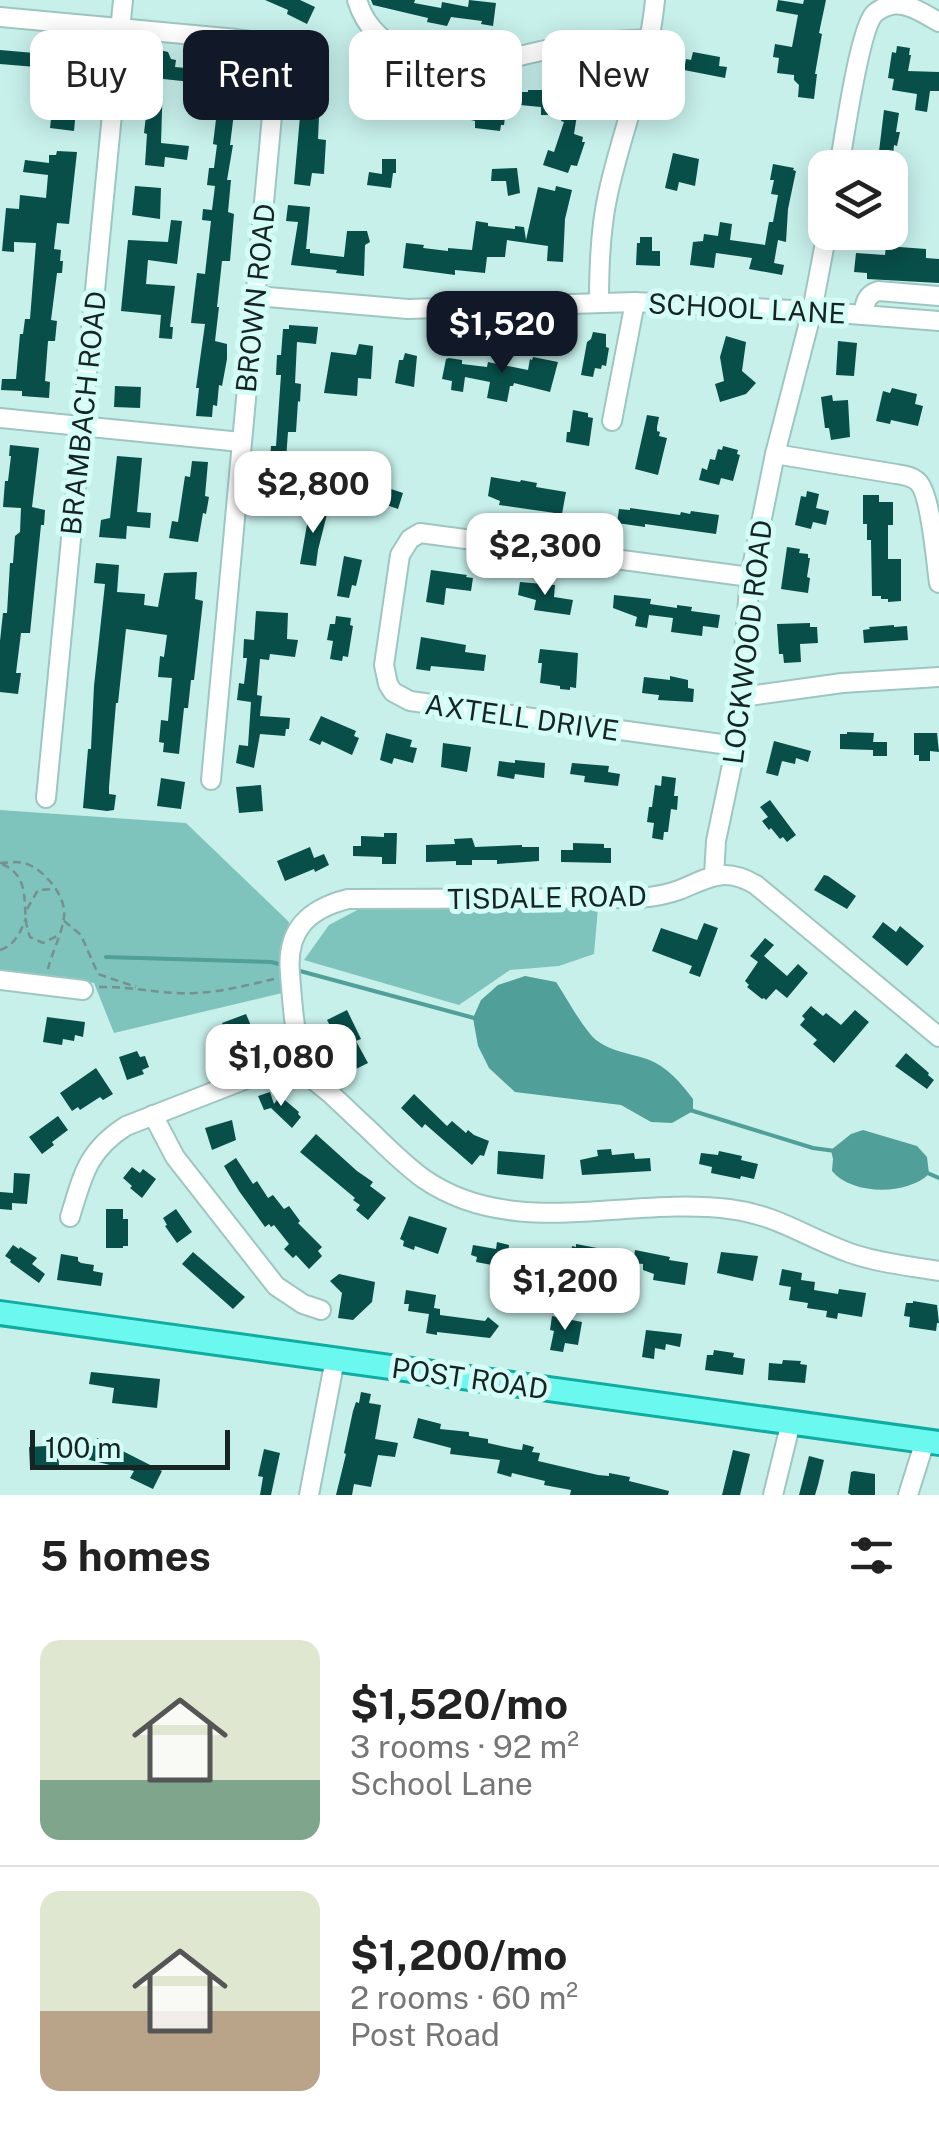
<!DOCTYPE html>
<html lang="en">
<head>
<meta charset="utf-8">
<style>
  :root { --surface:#fff; --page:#f2f2f2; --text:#222; --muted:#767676; --line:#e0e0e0; --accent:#111827 }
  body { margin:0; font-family:"Public Sans",sans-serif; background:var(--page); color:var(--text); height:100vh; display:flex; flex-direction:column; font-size:38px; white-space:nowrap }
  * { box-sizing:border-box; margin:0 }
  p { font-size:32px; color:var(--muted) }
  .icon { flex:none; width:55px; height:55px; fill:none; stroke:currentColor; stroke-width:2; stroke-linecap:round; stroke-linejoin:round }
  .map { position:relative; height:1495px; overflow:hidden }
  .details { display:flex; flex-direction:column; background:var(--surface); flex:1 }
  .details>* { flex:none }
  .top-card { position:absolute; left:30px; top:30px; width:880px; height:90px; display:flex; gap:20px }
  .tools { position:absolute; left:808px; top:150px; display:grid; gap:20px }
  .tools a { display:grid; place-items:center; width:100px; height:100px; border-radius:20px; background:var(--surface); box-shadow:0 5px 25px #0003; font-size:50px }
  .scale { position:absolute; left:30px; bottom:25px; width:200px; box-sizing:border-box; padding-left:10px; border:5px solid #162524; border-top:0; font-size:28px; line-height:35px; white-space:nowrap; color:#162524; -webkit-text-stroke:8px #d4fdf8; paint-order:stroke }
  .price { position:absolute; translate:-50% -85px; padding:0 22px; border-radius:20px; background:#fff; color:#222; font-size:32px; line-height:65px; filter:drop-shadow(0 2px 5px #0008) }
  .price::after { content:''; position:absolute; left:50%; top:60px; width:30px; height:22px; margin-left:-15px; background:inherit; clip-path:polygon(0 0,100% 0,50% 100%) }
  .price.on { background:var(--accent); color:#fff }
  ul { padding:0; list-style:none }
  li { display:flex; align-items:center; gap:30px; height:250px; padding:0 40px }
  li+li { border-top:2px solid var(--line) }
  li span { display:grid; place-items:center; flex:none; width:280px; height:200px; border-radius:20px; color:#555 }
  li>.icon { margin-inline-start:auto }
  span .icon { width:120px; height:120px; fill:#fffc; stroke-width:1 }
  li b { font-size:42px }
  h2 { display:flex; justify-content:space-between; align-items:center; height:120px; padding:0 40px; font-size:42px }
  .chip { padding:0 35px; border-radius:20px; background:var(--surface); box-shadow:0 5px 25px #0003; font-size:35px; line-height:90px }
  .chip.on { background:var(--accent); color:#fff }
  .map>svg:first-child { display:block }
  .green { fill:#7ec4bd }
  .water { fill:#509f98 }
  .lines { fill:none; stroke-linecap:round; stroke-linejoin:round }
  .stream { stroke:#509f98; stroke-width:4 }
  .building { fill:#084e49 }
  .minor-casing { stroke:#9ec6c1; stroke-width:22 }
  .major-casing { stroke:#0eaca1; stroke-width:28 }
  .path { stroke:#75918e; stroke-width:2.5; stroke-dasharray:8 5; stroke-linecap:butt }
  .minor { stroke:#fff; stroke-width:18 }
  .major { stroke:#6bf8ef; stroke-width:22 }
  .labels { text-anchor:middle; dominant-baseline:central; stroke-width:10; stroke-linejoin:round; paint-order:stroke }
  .street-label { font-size:28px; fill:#162524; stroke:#d4fdf8 }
</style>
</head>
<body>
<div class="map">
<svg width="939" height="1495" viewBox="0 0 939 1495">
  <rect width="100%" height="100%" fill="#c7f0eb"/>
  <!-- green -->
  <g class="green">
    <path d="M0 810 186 823 289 922 282 993 114 1033 94 983 0 972Z"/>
    <path d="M361 908H598L594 954 559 966 510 970 459 1005 304 960 329 925Z"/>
  </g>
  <!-- water -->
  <g class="water">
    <path d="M525 976 556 982C566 997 584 1030 596 1040 612 1052 629 1053 647 1059 668 1067 680 1082 693 1099V1111L672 1123 651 1122 621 1105 515 1092 489 1068 478 1046 473 1018 481 1000 498 985Z"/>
    <path d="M863 1130 917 1146 927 1157 929 1174C906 1196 852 1195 832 1171L833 1159 831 1150 851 1134Z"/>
  </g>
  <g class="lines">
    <!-- stream -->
    <g class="stream">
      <path d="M106 957 271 962 279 964"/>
      <path d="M300 971 474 1018"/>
      <path d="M690 1110 813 1148 835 1151"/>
      <path d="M925 1172 939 1178"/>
    </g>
  </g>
  <!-- building -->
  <g class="building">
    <path d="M265 0H300L315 7 307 24 287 14 288 10Z"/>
    <path d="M371 0H415L414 3 441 8 442 2 468 7 469 0 496 3 493 26 481 24 482 21 451 17 447 26 427 22 428 18 373 5Z"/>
    <path d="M778 0 803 4 804 0H826L819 33 822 34 815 74H817L814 99 798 97 799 85 794 80V75L777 73 779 58 773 57 775 44 792 47 798 15 776 11Z"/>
    <path d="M897 46 910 48 909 55H911L908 71 939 72V91H930L927 112 915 110 917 94 892 90 894 79 888 78 892 52 896 53Z"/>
    <path d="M57 47 87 50 86 68 76 67 75 88H78L74 131 50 128 54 91 58 92 60 69 0 64V50L57 55Z"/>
    <path d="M147 47 168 52 171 59 176 60 175 67 197 69V72L217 74 218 59 243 61 238 113H234L230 145H233L227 180H231L228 212 234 214 230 261H222L217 307H219L215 341 227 344V359L222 386 219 385 217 406 213 405 212 417 196 416 199 388H196L205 324 191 323 197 273 205 274 211 221 202 220 203 209 212 210 215 186 207 185 209 168H214L217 145 213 144 217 111 209 110 211 84 163 79 161 143 189 146 187 160 165 157 164 167 145 165 147 134 144 133 148 98 138 96Z"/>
    <path d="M693 52 720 57 719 66 727 67 725 78 684 70 686 59 691 60Z"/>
    <path d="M592 74 607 77 601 106 587 103 586 108 574 106 581 76 591 77Z"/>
    <path d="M528 90H550V104L581 110V115H577L574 134 583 137 582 142H585L577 166 571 165 568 173 543 165 548 150 554 152 564 122 561 121 563 115H541V107L520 105V92H528Z"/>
    <path d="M405 91 439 95 438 110 430 109V116L402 112Z"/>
    <path d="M302 94 320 95 318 139 326 140 324 174 312 173 310 186 294 184Z"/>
    <path d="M473 98 507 102 504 125H501L500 131 475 128V121L471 120Z"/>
    <path d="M884 110 899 113 896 132H900L897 146 894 145 892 168H877Z"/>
    <path d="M57 151 77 152 69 224 57 223 54 249 61 250 60 261H63L62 273H57L51 320 57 321 55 341H48L45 381 50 382 49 398 22 396V391L1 390 2 379H16L20 334H23L25 319H30L36 243 14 242V252L2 251 6 208 19 209 20 195 46 198 48 175 23 172 25 160 49 163V155H56Z"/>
    <path d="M673 153 699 159 695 186 679 182 677 191 665 188Z"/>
    <path d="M382 159H396V173H393L391 188 367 185 369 172 382 174Z"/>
    <path d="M773 164 794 168 793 170 796 171 788 209 786 242 778 240 774 263 784 265 782 275 749 269 752 258 716 253 714 268 690 265 693 242 703 241 704 234 718 236 720 222 732 224 730 240 765 245 769 222H773L778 195 771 194 774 180H770Z"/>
    <path d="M517 168 520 193 508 196 506 181H491L492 169Z"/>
    <path d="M135 186 161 188 160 219 132 215Z"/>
    <path d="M556 186 572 190 565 219 563 262 547 261 548 246 507 240 505 257H487L485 273 455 270V275L403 268 406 243 424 245 423 248 448 251V248L472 250 476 221 488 223V226L515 229V226L524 227 526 240 538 187 555 191Z"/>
    <path d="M288 205 310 207 306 249H310V253L344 257 347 231H367L370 242 365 245 364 276 336 273 337 270 291 265 298 222 286 221Z"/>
    <path d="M171 220 182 221 177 264 148 260 146 284 175 286 170 327H173L172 339 159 338 161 315 121 311 128 240 168 242Z"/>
    <path d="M640 237H652V251H660V266L636 265 637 243H640Z"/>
    <path d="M886 246 926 249V258L939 259V283L867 279V273L854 272 856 253 885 255Z"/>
    <path d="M289 325 318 327 316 344 297 342 295 383 301 384 300 402 298 401 296 432H288L285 474 293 475 291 494 258 488 259 472 269 473 271 446H276L281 375H276L277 355H281L283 329H289Z"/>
    <path d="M593 332 606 334V347L609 348 606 366 602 365 601 369 595 368 593 377 581 375 587 342 591 339Z"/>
    <path d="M726 336 746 342 742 371 756 383 746 394 720 402 715 384 724 381 720 357Z"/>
    <path d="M838 341 857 343 854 376 836 375Z"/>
    <path d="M359 344 373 346 371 379 358 378 357 396 324 393 331 352 356 355Z"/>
    <path d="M405 353 417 356 414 387 395 383 399 360H403Z"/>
    <path d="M533 357 558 362 550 392 514 383 513 386H510L507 402 487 398 490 382 465 377 463 392 451 390 452 381 442 379 446 359 449 358 462 360V364L487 367 488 362 528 370 530 359 532 360Z"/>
    <path d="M115 386 141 387 140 408 114 407Z"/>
    <path d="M892 388 917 394 915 404 923 406 918 426 891 420 890 424 876 421 883 391 890 393Z"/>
    <path d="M832 395 833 401 848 400 850 437 831 440 829 428H825L821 397Z"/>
    <path d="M573 410 588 413V417L593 418 589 446 566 442 567 432H570Z"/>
    <path d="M647 415 659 417 657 427V431L660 432 659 436 667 438 658 475 635 469Z"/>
    <path d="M10 445 39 448 32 507 45 510 44 525H41L30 633H21L16 673H21L18 694 0 692V641L3 613H7L10 563H13L15 536 20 532 21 508 3 507 5 481H8L11 456H9Z"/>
    <path d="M723 446 738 450 737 454 740 455 733 481 721 478 719 485 699 480 702 468 707 470 710 459 715 460 718 449 722 450Z"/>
    <path d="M117 456 142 458 137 512 151 513 150 528 127 526 126 539 99 537 101 520 110 518Z"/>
    <path d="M192 461 208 462 205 496 209 497 206 514 203 513 198 542 169 538 172 521 178 522 185 476 190 477Z"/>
    <path d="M375 468 379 485 403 493 398 509 375 501 360 505 361 508 347 512 346 506 341 507 338 491 355 487 353 478 363 476 362 471Z"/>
    <path d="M491 477 520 482 521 480 537 483 536 487 566 492 562 514 499 505 500 501 488 496Z"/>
    <path d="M807 491 819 494 816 508 829 511 826 525 813 522 811 529 795 525 801 496 806 497Z"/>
    <path d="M863 495H879V502H893V525H888V559H901V601L888 602V599H881V596H872L871 540H867V524H863Z"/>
    <path d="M313 506 328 510 318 550 316 566 300 564 308 519Z"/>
    <path d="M630 508 680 515 681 512 690 514 691 511 719 515 716 534 645 524V527L617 523 619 509 630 510Z"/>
    <path d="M787 547 800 549 799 553 808 554V558H810L807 577 810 578 808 593 781 589Z"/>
    <path d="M344 556 362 560 356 586 352 585 349 598 337 596Z"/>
    <path d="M96 563 119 565 117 592 145 594 144 605 158 607 164 573 197 572 195 599 203 601 194 680H191L188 708H184L179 754 163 752 164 743 159 742 161 720 168 721 172 678 158 677 160 656 164 657 167 635 126 629 118 703H116L109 787V794L116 795 114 810 107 811 83 808 88 749H91L94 686 105 584 94 583Z"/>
    <path d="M431 570 467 575 466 577 473 578 471 591 446 588 444 605 426 602Z"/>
    <path d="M520 582 555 585 554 597 573 600 570 615 534 610 536 600 518 595Z"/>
    <path d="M614 595 651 599 650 604 677 608V605L692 607 691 611 720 615 718 628 703 626 702 636 671 632 673 618 649 615 647 628 635 626 637 617 613 608Z"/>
    <path d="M256 611 288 613 287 639 298 640 295 657 270 654 269 660 260 659 257 695 262 696 260 716 290 718 289 729H286L285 736 260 734 254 768 236 763 239 745 248 746 251 702 237 700 239 683 244 684 247 658H243L244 639 254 640Z"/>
    <path d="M336 616 351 618 350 625 353 626 348 657 343 656 342 661 330 659 333 641 327 640 330 624H335Z"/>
    <path d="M810 623V627H817L818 643 800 644 801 662 784 663 783 654H779L777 624Z"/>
    <path d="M894 625V627L907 626 908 640 864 643 863 630 870 629 869 627Z"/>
    <path d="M421 637 466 645 465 652 486 655 484 671 431 666 430 671 416 669Z"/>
    <path d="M540 649 578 653 576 688 570 687V690L560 689V686L540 683 542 663H538Z"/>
    <path d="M670 676 688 680V688L694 689 693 702 658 700 659 695 642 693 644 677 670 680Z"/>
    <path d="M321 716 356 731 354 736 359 738 352 755 322 741 320 745 309 740Z"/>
    <path d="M847 732 874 733 873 742H887V756H873V750L840 749V734H847Z"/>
    <path d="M386 733 412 740 410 747 417 748 413 763 394 758 392 764 380 760Z"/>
    <path d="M914 733H937L939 752 930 751V761H919V755H914Z"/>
    <path d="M774 741 811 751 808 762 796 758 795 764 782 761 778 776 766 773Z"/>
    <path d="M443 743 471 747 467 772 441 767Z"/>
    <path d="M515 760 545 763 544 778 515 774 514 779 497 776 499 761 515 763Z"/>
    <path d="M572 763 609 766 608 772 620 774 618 786 584 782 585 776 570 774Z"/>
    <path d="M662 776 676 778 674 796H678L677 810 671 809 668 832H664L663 840 652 838 654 823 647 822 649 807H652L655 785 661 786Z"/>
    <path d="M161 778 185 782 181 809 157 806Z"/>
    <path d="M261 785 263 811 239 813 236 787Z"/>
    <path d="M770 800 796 835 787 842 783 837 780 839 771 828 769 830 762 821 768 817 760 807Z"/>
    <path d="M384 833H397L396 864H382V857L353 856V846H361V836L384 837Z"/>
    <path d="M472 838 475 847 522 845V847H539V861L497 864V860H472V865H456V861L426 862V845L455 844 454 839Z"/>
    <path d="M573 843 604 844V848H611V863L561 862V850H573Z"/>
    <path d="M310 847 314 858 324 854 329 865 315 872 314 869 285 881 277 861Z"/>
    <path d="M824 875 828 876 856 896 847 909 814 890Z"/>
    <path d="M883 922 896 932 900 926 924 946 907 966 872 937Z"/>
    <path d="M704 923 718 928 700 977 689 973 692 966 652 951 661 928 697 940Z"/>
    <path d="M765 938 774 945 764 956 787 976 798 964 808 973 787 998 776 989 766 1000 764 998 762 999 747 987 749 985 745 981 758 962 750 956Z"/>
    <path d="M811 1006 823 1016 826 1013 841 1025 855 1010 869 1022 834 1063 813 1044 817 1040 800 1025 805 1019 802 1016Z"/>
    <path d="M347 1010 361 1039 356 1041 368 1063 354 1070 327 1020Z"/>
    <path d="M246 1014 258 1042 254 1043 256 1050 245 1054 242 1046 232 1050 222 1023Z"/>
    <path d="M47 1017 85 1022 83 1037 75 1035 74 1041 63 1039 62 1045 43 1042Z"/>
    <path d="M137 1051 140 1057 145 1056 149 1067 142 1070 144 1074 127 1080 119 1057Z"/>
    <path d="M906 1053 929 1073 928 1075 934 1080 927 1089 895 1066Z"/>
    <path d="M96 1068 113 1094 103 1100 100 1097 80 1110 78 1107 72 1111 60 1093Z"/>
    <path d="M270 1092 274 1104 280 1096 299 1112 298 1114 301 1117 292 1128 271 1108 264 1110 258 1096Z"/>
    <path d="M414 1094 447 1126 452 1121 466 1133 468 1130 474 1135 489 1141 484 1156 480 1155 472 1165 425 1124 422 1128 401 1108Z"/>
    <path d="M58 1116 68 1130 52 1142 54 1145 42 1154 29 1137Z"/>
    <path d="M232 1120 236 1140 212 1150 205 1128Z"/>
    <path d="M316 1134 357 1171 373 1182 370 1186 386 1198 368 1220 356 1210 360 1205 353 1200 355 1198 300 1152Z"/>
    <path d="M611 1149 612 1155 634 1153 635 1159 650 1158 651 1171 582 1175 580 1160 598 1156 597 1150Z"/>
    <path d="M498 1151 545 1155 543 1179 497 1174Z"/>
    <path d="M719 1151 742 1156 741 1160 758 1164 754 1179 741 1176 740 1179 711 1173 712 1167 699 1164 701 1153 718 1155Z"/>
    <path d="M236 1158 253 1184 257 1181 268 1198 273 1195 284 1209 289 1206 300 1221 298 1223 322 1247 318 1251 322 1256 309 1269 296 1255 293 1258 284 1249 289 1244 274 1225 271 1227 269 1224 265 1227 239 1191 224 1166Z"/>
    <path d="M132 1167 140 1173 143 1169 156 1179 142 1198 130 1188 132 1186 123 1178Z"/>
    <path d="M14 1173 30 1174 27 1204 12 1203V1210L0 1209V1192L13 1193Z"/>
    <path d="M106 1209H123V1219H128V1246H123V1248H106Z"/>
    <path d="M176 1209 192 1232 177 1243 165 1226 167 1225 163 1218Z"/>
    <path d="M409 1216 447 1228 438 1254 415 1246 414 1250 403 1246 404 1241 400 1239Z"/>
    <path d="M497 1242 509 1245 508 1254 517 1256 515 1269 505 1267 504 1273 491 1271 492 1265 476 1262 477 1257 471 1255 473 1245 496 1249Z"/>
    <path d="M576 1244 597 1248 594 1270 573 1266 574 1257H571L572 1246 576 1247Z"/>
    <path d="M13 1245 19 1249 20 1247 37 1258 32 1264 45 1274 39 1283 10 1262 11 1260 5 1256Z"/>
    <path d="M635 1250 670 1257 669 1260 688 1263 685 1285 653 1280 654 1274 643 1270V1264L633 1263Z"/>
    <path d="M193 1252 245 1297 233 1309 182 1264Z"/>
    <path d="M721 1252 758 1256 753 1281 717 1273Z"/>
    <path d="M61 1254 78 1257V1261L81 1263 94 1265 93 1271 103 1273 101 1286 57 1280Z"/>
    <path d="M782 1269 802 1273 801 1280 815 1282 814 1290 838 1294 839 1289 866 1293 862 1317 838 1313 837 1319 826 1317 827 1311 807 1308 808 1303 789 1300 791 1287 779 1285Z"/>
    <path d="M339 1274 375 1282 372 1302 353 1320 338 1318 342 1293 330 1281Z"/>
    <path d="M406 1290 436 1295 434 1308 440 1309V1315L485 1321 488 1317 499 1326 490 1338 437 1332V1335L426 1333 429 1314 408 1311 409 1304H404Z"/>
    <path d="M913 1301 937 1305 939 1323H937L936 1331 909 1327 910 1317 904 1316 906 1303H913Z"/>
    <path d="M552 1316 582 1322 578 1345 565 1343 563 1352 550 1350 554 1331 550 1330Z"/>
    <path d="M646 1330 682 1334 680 1347 666 1344 665 1350 655 1348 654 1359 642 1357Z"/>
    <path d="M714 1350 734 1353 733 1357 745 1359 743 1375 705 1370 707 1355H713Z"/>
    <path d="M783 1360 801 1361 800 1364 807 1365 805 1383 768 1380 769 1363 782 1364Z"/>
    <path d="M91 1372 160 1379 157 1408 112 1403 114 1388 89 1384Z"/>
    <path d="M361 1392 371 1394 369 1403 381 1405 375 1439 398 1443 395 1457 378 1455 371 1487 354 1484 352 1495H336L346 1454 344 1453 353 1411 356 1402 359 1403Z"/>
    <path d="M418 1418 441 1424 440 1429 469 1432V1436L488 1439V1443L515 1449 522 1450 523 1444 534 1447 532 1452 540 1453 538 1461 598 1475 609 1476V1473L630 1477 629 1481 669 1491 668 1495H570L571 1490 544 1485 545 1481 512 1473 511 1477 497 1473 500 1460 450 1454 451 1448 413 1438Z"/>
    <path d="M97 1438 162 1471 153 1489 130 1478 134 1471 86 1459 89 1445 96 1446Z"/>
    <path d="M57 1441 59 1465 30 1467 29 1447 46 1446V1442Z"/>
    <path d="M264 1449 280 1453 271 1495H260L263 1477 258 1476Z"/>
    <path d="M733 1450 750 1454 740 1495H722Z"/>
    <path d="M809 1456 824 1460 818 1485 815 1495H799Z"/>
    <path d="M854 1471 875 1474V1495H851L848 1493 851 1472Z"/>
  </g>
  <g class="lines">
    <defs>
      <g id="minor">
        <path d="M357 0C374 57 441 69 494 61 520 57 545 49 570 45 596 41 622 41 648 39"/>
        <path d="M0 17 237 39C255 42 271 42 277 61L211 780"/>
        <path d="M839 168C844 139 859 31 874 14 877 11 884 7 888 6 905 0 924 14 939 22"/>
        <path d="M256 296 408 309 635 302 812 311 939 321"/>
        <path d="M599 301C599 266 600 229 608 194 622 129 649 66 655 0"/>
        <path d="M863 315C865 303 866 295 878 291L939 296"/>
        <path d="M0 418 241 442"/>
        <path d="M612 421 635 302"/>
        <path d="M775 454 896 474C903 475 912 476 918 482 931 494 936 563 939 583"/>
        <path d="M742 697 842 683 939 677"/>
        <path d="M736 746 410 701 393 692 388 684 384 665 400 555 410 539 420 533 750 577"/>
        <path d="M46 798 123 0"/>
        <path d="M714 876 716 841 736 746 750 577 775 454 812 311 827 232"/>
        <path d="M0 980 83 990"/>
        <path d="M939 1037 756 885C724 866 709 878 679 890 666 895 652 897 638 898L348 899C308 909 286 930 290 973 292 1000 295 1056 311 1077 317 1084 327 1090 334 1097 345 1107 356 1118 367 1128 385 1145 403 1164 424 1179 514 1241 628 1196 729 1209 778 1215 805 1237 850 1253 878 1263 910 1266 939 1271"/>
        <path d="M153 1115 175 1157 276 1286 303 1304 321 1310"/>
        <path d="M70 1217C83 1175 87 1151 126 1126L272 1069 303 1060"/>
        <path d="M309 1495 335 1359"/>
        <path d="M773 1495 791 1422"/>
        <path d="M908 1495 925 1441"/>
      </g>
      <path id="major" d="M0 1313 939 1443"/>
    </defs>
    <!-- minor casing -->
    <use href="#minor" class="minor-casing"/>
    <!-- major casing -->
    <use href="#major" class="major-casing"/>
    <!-- path -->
    <g class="path">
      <path d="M0 863C8 863 16 861 24 863 43 868 67 896 64 917 62 934 52 952 48 969"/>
      <path d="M2 864C35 878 19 911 30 937L43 943 59 935"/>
      <path d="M27 909 38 890 52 889"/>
      <path d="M64 921 81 935 98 974 136 987"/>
      <path d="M0 950C15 945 20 933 26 918"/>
      <path d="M99 987C131 986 163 995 195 993 221 992 248 985 274 979"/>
    </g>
    <!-- minor -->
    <use href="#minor" class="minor"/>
    <!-- major -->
    <use href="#major" class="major"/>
  </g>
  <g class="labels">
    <!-- street labels -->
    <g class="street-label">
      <text transform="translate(255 298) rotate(-84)">BROWN ROAD</text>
      <text transform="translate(747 308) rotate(3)">SCHOOL LANE</text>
      <text transform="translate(83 413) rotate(-84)">BRAMBACH ROAD</text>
      <text transform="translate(747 642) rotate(-83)">LOCKWOOD ROAD</text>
      <text transform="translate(522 717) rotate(8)">AXTELL DRIVE</text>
      <text transform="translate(547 897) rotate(-1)">TISDALE ROAD</text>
      <text transform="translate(470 1378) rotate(8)">POST ROAD</text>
    </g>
  </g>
</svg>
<div class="tools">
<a><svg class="icon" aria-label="layers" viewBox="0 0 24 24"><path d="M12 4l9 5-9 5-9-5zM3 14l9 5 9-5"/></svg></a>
</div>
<div class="scale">100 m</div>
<b class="price on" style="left:502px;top:376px">$1,520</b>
<b class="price" style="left:313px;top:536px">$2,800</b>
<b class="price" style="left:545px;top:598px">$2,300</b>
<b class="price" style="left:281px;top:1109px">$1,080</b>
<b class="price" style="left:565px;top:1333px">$1,200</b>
<div class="top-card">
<a class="chip">Buy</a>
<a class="chip on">Rent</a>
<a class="chip">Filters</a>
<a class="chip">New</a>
</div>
</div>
<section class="details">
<h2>5 homes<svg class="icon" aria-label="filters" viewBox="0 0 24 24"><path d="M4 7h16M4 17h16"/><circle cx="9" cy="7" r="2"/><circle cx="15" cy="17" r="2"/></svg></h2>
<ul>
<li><span style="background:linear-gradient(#dfe7d0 70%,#7fa58c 0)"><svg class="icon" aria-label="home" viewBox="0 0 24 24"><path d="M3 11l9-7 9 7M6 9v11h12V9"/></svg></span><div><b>$1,520/mo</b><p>3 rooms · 92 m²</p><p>School Lane</p></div></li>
<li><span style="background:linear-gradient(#dfe7d0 60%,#b9a48a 0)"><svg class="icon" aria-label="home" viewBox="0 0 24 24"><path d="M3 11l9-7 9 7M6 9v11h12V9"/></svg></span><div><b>$1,200/mo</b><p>2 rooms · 60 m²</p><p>Post Road</p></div></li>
</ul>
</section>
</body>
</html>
